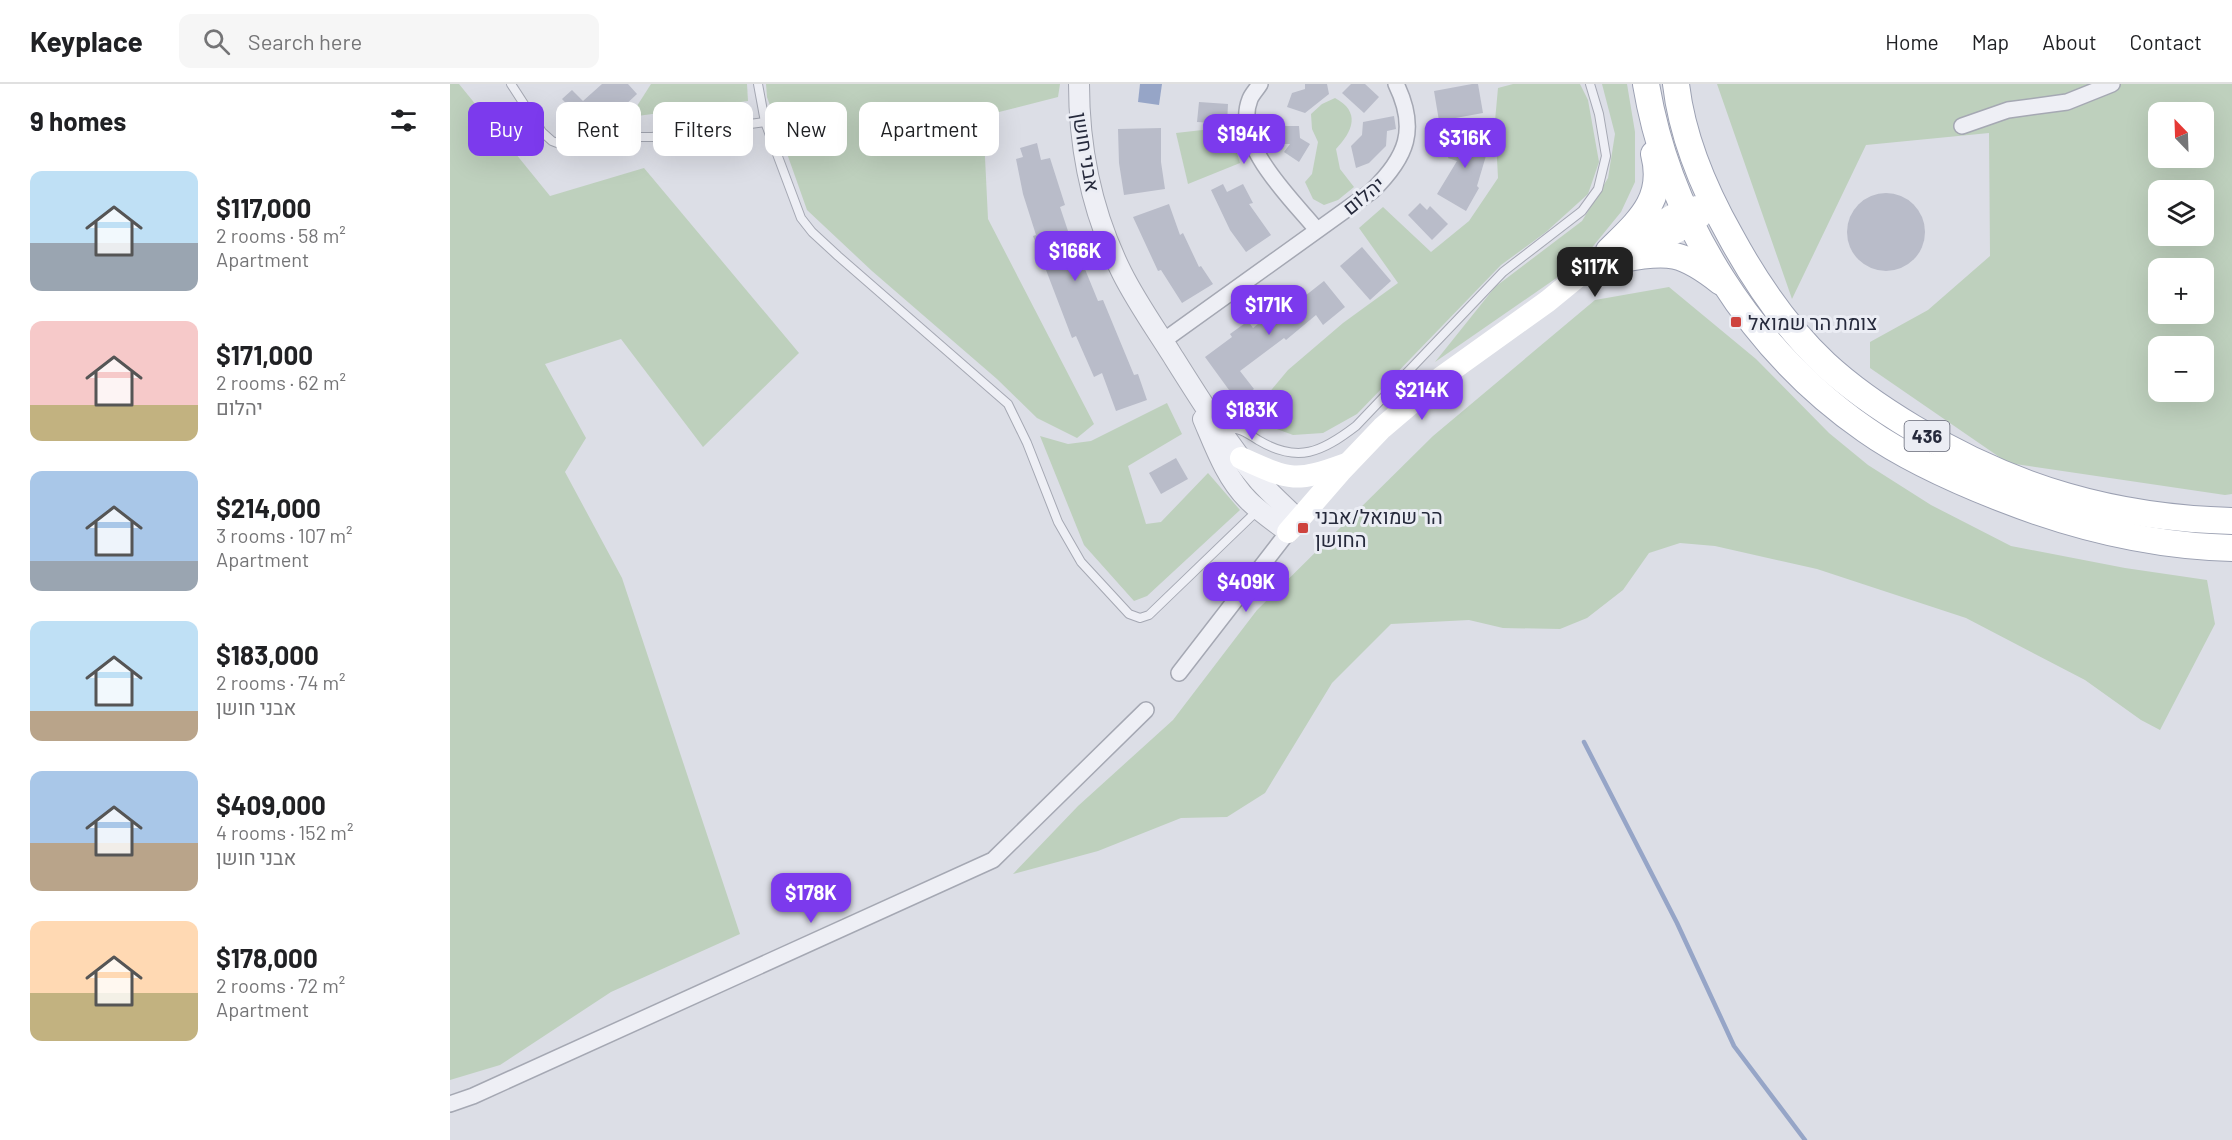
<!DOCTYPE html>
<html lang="en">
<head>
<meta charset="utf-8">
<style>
  :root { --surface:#fff; --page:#f6f6f6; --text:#202124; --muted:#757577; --line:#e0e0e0; --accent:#7c3aed }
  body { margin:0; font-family:Barlow,Heebo,sans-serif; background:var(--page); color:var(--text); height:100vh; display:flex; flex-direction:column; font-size:22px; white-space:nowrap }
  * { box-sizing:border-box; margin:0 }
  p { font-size:20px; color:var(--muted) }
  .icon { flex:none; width:33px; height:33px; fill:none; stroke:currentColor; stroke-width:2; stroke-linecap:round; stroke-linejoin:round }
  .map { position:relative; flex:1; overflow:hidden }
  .details { display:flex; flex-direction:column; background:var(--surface); width:450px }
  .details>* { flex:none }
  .guide { position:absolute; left:18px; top:18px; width:570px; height:54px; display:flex; gap:12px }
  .needle { width:39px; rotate:337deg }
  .controls { position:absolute; left:1698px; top:18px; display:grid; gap:12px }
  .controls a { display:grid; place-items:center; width:66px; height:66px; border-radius:12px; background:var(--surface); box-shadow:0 6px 24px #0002; font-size:30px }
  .price { position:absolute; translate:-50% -51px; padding:0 14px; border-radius:12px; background:var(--accent); color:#fff; font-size:20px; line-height:39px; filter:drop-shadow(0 2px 3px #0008) }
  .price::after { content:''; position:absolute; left:50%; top:36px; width:18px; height:14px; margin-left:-9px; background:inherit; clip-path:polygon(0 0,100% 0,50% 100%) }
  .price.on { background:#222; color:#fff }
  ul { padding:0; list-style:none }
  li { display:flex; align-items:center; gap:18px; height:150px; padding:0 30px }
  li span { display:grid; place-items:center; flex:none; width:168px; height:120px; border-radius:12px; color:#555 }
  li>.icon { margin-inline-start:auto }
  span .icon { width:72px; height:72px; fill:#fffc; stroke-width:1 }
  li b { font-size:26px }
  h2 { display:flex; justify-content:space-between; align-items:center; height:72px; padding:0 30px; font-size:26px }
  .tag { padding:0 21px; border-radius:12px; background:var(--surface); box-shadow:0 6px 24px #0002; font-size:21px; line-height:54px }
  .tag.on { background:var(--accent); color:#fff }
  header { display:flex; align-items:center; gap:36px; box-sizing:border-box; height:84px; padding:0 30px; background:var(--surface); border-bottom:2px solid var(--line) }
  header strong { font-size:28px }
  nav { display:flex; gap:33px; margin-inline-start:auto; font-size:21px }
  .search { width:420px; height:54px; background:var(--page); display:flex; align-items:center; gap:15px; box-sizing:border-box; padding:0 21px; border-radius:12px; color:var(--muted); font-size:22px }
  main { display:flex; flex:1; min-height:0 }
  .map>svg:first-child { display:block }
  .green { fill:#bed0bd; fill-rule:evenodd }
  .water { fill:#96a5c7 }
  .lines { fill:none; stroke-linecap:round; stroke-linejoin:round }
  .stream { stroke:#96a5c7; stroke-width:4.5 }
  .building { fill:#b9bcc9 }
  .service-casing { stroke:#a5a8b3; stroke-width:10 }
  .minor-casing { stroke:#a5a8b3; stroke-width:18 }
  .tertiary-casing { stroke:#a5a8b3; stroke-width:22 }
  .primary-casing { stroke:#9ba0b2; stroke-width:28 }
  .service { stroke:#eeeff5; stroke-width:8 }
  .minor { stroke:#eeeff5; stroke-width:15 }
  .tertiary { stroke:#eeeff5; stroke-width:20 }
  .secondary { stroke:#fff; stroke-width:22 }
  .primary { stroke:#fff; stroke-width:26 }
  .poi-dot { fill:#ce433e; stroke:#ebedf4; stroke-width:2 }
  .labels { text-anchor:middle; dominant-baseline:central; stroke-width:6; stroke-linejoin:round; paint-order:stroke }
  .shield { fill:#ebedf4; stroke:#616473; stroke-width:1.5 }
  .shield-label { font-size:18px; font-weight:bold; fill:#262a3c }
  .street-label { font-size:20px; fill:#262a3c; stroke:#ebedf4 }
  .poi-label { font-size:20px; fill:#262a3c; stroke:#ebedf4; text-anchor:start }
</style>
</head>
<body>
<header>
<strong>Keyplace</strong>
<div class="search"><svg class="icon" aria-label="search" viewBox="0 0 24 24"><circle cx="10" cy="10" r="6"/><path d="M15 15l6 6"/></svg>Search here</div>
<nav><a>Home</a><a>Map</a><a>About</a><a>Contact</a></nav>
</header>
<main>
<section class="details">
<h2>9 homes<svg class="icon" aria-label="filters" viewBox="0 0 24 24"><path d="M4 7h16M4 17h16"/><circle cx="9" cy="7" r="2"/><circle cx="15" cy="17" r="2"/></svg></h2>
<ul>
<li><span style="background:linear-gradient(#bfe0f5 60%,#9aa5b1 0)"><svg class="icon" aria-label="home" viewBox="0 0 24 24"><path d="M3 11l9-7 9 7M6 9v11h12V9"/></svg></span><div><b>$117,000</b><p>2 rooms · 58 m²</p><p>Apartment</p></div></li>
<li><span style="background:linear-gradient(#f6c9c9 70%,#c2b280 0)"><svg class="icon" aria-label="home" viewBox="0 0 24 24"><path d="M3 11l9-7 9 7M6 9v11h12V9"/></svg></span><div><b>$171,000</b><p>2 rooms · 62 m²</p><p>יהלום</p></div></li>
<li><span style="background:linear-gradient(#a9c7e8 75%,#9aa5b1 0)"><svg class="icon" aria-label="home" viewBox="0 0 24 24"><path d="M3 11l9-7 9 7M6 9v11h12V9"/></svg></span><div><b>$214,000</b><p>3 rooms · 107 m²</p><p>Apartment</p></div></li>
<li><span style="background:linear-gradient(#bfe0f5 75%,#b9a48a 0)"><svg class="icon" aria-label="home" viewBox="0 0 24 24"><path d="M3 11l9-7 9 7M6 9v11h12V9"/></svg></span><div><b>$183,000</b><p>2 rooms · 74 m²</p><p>אבני חושן</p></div></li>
<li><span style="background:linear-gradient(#a9c7e8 60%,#b9a48a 0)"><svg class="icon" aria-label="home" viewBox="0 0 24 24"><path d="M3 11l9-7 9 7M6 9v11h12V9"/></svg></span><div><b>$409,000</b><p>4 rooms · 152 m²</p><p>אבני חושן</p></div></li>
<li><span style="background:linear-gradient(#ffd9b3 60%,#c2b280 0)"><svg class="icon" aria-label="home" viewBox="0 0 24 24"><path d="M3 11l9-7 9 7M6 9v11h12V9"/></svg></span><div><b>$178,000</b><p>2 rooms · 72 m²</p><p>Apartment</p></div></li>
</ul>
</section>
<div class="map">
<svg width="1782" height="1056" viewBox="0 0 1782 1056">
  <rect width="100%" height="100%" fill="#dcdee6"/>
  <!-- green -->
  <g class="green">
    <path d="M0 0H9L100 112 194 84 349 269 253 363 171 255 95 280 136 354 115 388 172 494 290 850 161 908 50 981 0 996Z"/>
    <path d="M201 0H297L298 17 180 33Z"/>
    <path d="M316 0H610L608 13 533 32 538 135 644 340 627 354 587 334 547 295 422 187 357 126 317 13Z"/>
    <path d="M1063 0H1130L1138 16 1149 78 1138 110 1096 148 1051 181 907 330 873 349 843 351 819 342 803 328 838 286 893 239 948 199 909 144 933 123 981 168 1019 137 1048 94 1045 37 1048 4Z"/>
    <path d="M1152 0H1177L1185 48V98L1171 128 1131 177 985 278 1045 203 1132 137 1158 94 1165 50Z"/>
    <path d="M1267 0H1782V410L1775 411 1558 379 1420 284V258L1478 226 1540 172 1539 49 1416 61 1342 215ZM1708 28H1754V74H1708ZM1708 106H1754V152H1708ZM1708 184H1754V230H1708ZM1708 262H1754V308H1708Z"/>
    <path d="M885 14C911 28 903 47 886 65L890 85 904 103 888 116 874 121 863 115 855 98 862 90 868 58 862 45 861 30 872 20Z"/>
    <path d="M779 43 790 79 738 100 726 49Z"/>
    <path d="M1219 203 1306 275 1379 349 1418 381 1481 421 1561 462 1675 484 1757 496 1765 540 1710 646 1691 636 1635 596 1516 534 1367 485 1265 462 1230 459 1199 469 1173 506 1137 534 1110 545 1053 544 1019 536 941 540 882 599 815 709 777 733 731 734 648 767 563 790 628 722 723 636 807 526 983 352 1145 216Z"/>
    <path d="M717 319 732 350 678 382 696 440 711 438 758 389 790 426 697 512 684 517 634 461 590 352 618 360 641 357Z"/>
  </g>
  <!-- water -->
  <path class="water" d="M690 0H712L709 21 688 18Z"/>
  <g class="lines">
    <!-- stream -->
    <path class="stream" d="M1134 658 1227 839 1284 962 1355 1056"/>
  </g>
  <!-- building -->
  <g class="building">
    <path d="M152 0H178L187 10 159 36 150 27 136 41 112 15 122 6 133 17Z"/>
    <path d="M855 0H877L879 10 855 29 837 23 842 9 855 5Z"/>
    <path d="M901 0H915L929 13 914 29 892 9Z"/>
    <path d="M1022 0H1028L1033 29 989 37 984 7Z"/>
    <path d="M749 18 778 20 777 40 747 38Z"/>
    <path d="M944 32 946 45 937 47 936 62 919 79 906 84 901 62 912 51 913 38Z"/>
    <path d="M828 42H849L850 54 860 60 849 78 834 68 840 60H828Z"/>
    <path d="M711 44V78L715 105 674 111 669 79 668 45Z"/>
    <path d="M1007 46 1041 55 1027 102 1029 104 1016 127 987 110 1007 77 998 74Z"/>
    <path d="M587 59 591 76 600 74 615 121 610 123 627 174 630 173 648 217 653 216 684 291 688 290 697 316 666 327 652 289 644 293 626 252 622 254 583 152 586 151 573 110 566 75 573 73 570 64Z"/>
    <path d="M773 100 777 108 793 100 803 119 799 120 821 151 796 168 780 146 761 106Z"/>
    <circle cx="1436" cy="148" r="39"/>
    <path d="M970 119 977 126 980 122 998 140 982 156 958 131Z"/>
    <path d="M719 120 730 151 733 149 749 183 751 182 763 200 732 219 711 186 708 187 683 133Z"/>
    <path d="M912 163 941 197 920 216 890 182Z"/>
    <path d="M874 197 895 223 873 241 866 231 836 256 834 254 790 287 804 305 787 317 755 273 782 253 780 250 798 237 803 244 836 217 841 223Z"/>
    <path d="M726 374 738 395 711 410 699 389Z"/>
  </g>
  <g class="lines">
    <defs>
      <g id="service">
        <path d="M61 0 92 48 102 57 115 62 134 63 173 53H202L315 38"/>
        <path d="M308 0 315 38 351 134 362 148 388 172 558 320 577 359 608 438 631 478 679 530 690 534 699 531 809 425"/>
        <path d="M773 346C787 342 796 348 808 356 848 380 872 368 906 342L1053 188 1132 127 1148 105 1156 72 1149 30 1140 0"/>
      </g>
      <g id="minor">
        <path d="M810 0C807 5 802 10 800 15 782 60 842 115 867 146"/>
        <path d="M1512 42 1558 26 1617 18 1662 0"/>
        <path d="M713 257 922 107C957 73 968 45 946 0"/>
        <path d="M729 589 838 448"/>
        <path d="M0 1020 23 1012 543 776 696 626"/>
      </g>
      <g id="tertiary">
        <path d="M629 0C629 65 643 131 672 189 686 217 705 244 722 271 749 314 777 359 810 398 822 411 836 424 849 436"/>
        <path d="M753 335C765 363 776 394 798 416 810 428 825 438 838 448"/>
      </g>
      <g id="primary">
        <path d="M1196 0C1219 137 1302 267 1416 346 1457 375 1507 397 1553 415 1627 444 1702 462 1782 464"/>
        <path d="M1226 0C1232 53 1255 107 1281 153 1306 199 1337 244 1375 280 1402 305 1433 326 1463 344 1564 405 1665 434 1782 437"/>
        <path d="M1159 167C1188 138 1216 116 1204 70"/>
        <path d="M1172 175C1219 166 1233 168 1271 198"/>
      </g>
    </defs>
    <!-- service casing -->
    <use href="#service" class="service-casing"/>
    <!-- minor casing -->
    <use href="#minor" class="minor-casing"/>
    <!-- tertiary casing -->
    <use href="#tertiary" class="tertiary-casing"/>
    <!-- primary casing -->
    <use href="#primary" class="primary-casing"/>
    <!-- service -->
    <use href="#service" class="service"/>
    <!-- minor -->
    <use href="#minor" class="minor"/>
    <!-- tertiary -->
    <use href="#tertiary" class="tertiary"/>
    <!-- secondary -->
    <g class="secondary">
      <path d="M1181 171 1242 140 1255 128"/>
      <path d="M791 374C840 396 844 399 896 380"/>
      <path d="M838 448 890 388 932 344 992 293 1098 217 1159 167 1234 125 1263 121"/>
    </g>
    <!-- primary -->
    <use href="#primary" class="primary"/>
  </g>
  <!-- markers -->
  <g class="poi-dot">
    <rect x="1280" y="232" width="12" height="12" rx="3"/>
    <rect x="847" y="438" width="12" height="12" rx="3"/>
  </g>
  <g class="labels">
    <!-- shield labels -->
    <rect class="shield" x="1454.5" y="337" width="45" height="30" rx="4.5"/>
    <g class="shield-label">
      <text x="1477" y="352">436</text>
    </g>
    <!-- street labels -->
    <g class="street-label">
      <text transform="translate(637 68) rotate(80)">אבני חושן</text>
      <text transform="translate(913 111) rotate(-39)">יהלום</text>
    </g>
    <!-- poi labels -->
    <g class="poi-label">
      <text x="1298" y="238">צומת הר שמואל</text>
      <text x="865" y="432">הר שמואל/אבני<tspan x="865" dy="23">החושן</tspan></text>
    </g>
  </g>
</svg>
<div class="controls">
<a><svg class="needle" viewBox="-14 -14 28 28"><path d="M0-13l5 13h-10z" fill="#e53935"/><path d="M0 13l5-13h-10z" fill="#757577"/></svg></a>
<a><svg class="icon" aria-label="layers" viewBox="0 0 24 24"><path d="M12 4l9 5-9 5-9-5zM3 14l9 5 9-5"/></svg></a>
<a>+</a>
<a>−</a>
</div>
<b class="price" style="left:794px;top:81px">$194K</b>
<b class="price" style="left:1015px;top:85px">$316K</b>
<b class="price" style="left:625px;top:198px">$166K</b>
<b class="price on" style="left:1145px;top:214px">$117K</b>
<b class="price" style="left:819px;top:252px">$171K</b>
<b class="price" style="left:972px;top:337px">$214K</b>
<b class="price" style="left:802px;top:357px">$183K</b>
<b class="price" style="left:796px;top:529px">$409K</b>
<b class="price" style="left:361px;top:840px">$178K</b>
<div class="guide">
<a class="tag on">Buy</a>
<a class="tag">Rent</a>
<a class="tag">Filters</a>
<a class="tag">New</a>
<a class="tag">Apartment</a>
</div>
</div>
</main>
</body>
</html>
